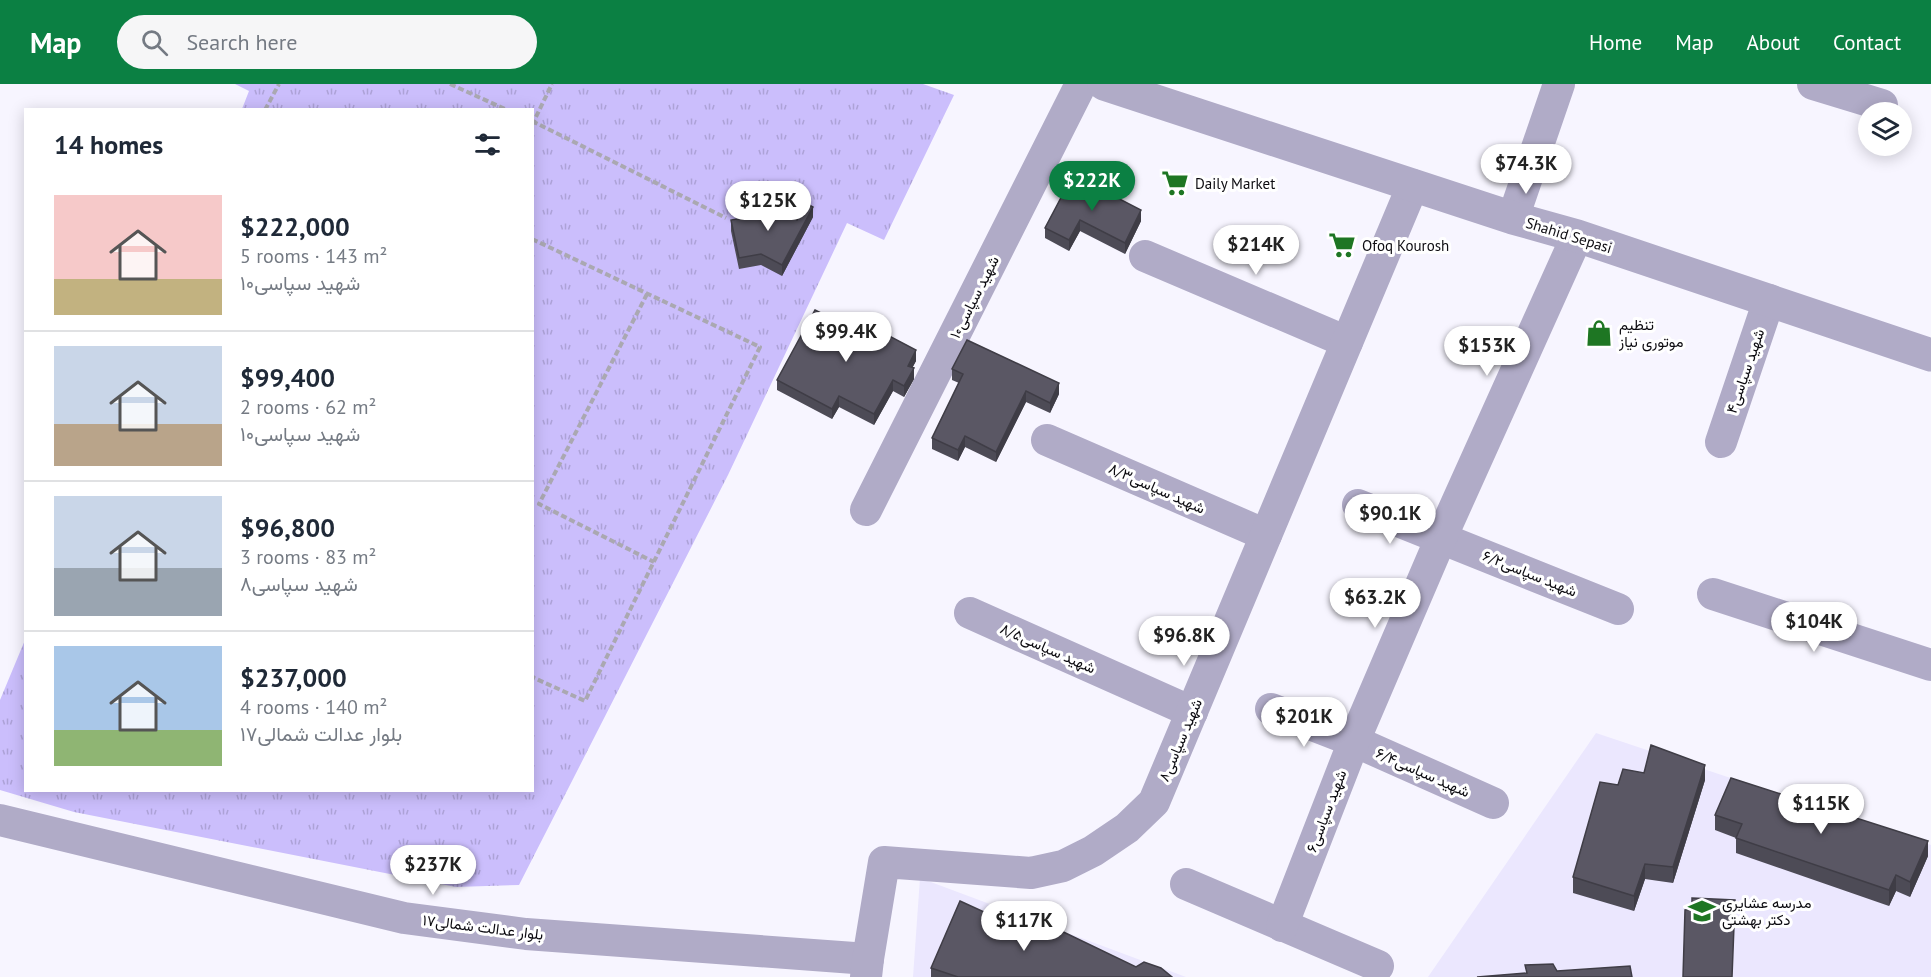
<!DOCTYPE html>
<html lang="en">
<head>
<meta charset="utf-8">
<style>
  :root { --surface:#fff; --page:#f6f6f7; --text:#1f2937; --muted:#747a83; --line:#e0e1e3; --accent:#0b8043 }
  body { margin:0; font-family:"PT Sans",Vazirmatn,sans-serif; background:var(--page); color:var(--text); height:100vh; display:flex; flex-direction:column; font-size:22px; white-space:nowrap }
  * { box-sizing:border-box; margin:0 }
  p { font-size:20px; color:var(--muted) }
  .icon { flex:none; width:33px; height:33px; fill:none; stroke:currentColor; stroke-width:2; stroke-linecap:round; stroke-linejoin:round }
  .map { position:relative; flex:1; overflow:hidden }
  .details { position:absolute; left:24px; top:24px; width:510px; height:684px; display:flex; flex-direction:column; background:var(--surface); border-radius:0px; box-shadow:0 3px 15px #0003 }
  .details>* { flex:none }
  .tools { position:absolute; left:1858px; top:18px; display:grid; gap:12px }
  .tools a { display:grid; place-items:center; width:54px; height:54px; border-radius:50%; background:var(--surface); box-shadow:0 3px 15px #0003; font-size:30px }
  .price { position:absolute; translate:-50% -51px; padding:0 14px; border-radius:21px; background:#fff; color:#222; font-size:20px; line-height:39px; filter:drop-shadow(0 2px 3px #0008) }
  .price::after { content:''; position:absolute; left:50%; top:36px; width:18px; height:14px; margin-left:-9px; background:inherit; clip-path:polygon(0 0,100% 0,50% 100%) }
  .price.current { background:var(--accent); color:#fff }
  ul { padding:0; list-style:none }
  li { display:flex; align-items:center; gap:18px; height:150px; padding:0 30px }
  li+li { border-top:2px solid var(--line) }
  li span { display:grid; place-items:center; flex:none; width:168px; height:120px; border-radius:0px; color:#555 }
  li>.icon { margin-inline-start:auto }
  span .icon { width:72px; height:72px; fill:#fffc; stroke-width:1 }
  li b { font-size:26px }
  h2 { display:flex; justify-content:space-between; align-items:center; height:72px; padding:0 30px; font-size:26px }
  header { display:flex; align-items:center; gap:36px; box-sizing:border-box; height:84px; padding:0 30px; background:var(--accent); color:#fff }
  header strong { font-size:28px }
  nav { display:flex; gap:33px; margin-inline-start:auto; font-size:21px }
  .search { width:420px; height:54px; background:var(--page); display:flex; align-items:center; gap:15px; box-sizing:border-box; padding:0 21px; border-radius:33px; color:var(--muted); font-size:22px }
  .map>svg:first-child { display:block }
  .built { fill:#ebe7fe }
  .park { fill:url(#park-tufts) }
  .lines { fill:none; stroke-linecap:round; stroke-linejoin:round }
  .path { stroke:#aaa8b1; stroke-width:4; stroke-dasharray:6 3; stroke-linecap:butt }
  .minor { stroke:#b0abc7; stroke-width:32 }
  .tertiary { stroke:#b0abc7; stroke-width:33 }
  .wall { fill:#4d4b56 }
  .shaded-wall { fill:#3f3d46 }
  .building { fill:#5a5764; stroke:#3f3d46; stroke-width:1.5 }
  .labels { text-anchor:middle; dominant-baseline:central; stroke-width:6; stroke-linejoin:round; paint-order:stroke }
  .poi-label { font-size:15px; fill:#0c0b10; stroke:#fff; text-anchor:start }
  .street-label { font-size:15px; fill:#0c0b10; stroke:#fff }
</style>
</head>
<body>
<header>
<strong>Map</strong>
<div class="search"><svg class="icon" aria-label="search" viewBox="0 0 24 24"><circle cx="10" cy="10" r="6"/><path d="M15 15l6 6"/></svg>Search here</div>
<nav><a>Home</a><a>Map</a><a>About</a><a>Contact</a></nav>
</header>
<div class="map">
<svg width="1931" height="893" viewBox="0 0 1931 893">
  <defs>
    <pattern id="park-tufts" width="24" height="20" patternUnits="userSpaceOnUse" patternTransform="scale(1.5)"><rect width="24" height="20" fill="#cbbefc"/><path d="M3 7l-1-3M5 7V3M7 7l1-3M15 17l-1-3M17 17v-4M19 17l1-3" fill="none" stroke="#ada2d7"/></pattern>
  </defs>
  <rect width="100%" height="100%" fill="#f7f5ff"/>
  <!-- built -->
  <g class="built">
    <path d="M1596 649 1931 761V893H1428Z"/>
    <path d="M920 794 1186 893H913Z"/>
  </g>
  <!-- park -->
  <path class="park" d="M235 0H923L954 11 884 156 847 139 728 391 519 801 456 803 74 728 0 706V616L25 556 26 706H532V26L242 25 249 7Z"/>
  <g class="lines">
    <!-- path -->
    <g class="path">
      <path d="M450 0 507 26"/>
      <path d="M265 26 279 0"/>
      <path d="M532 37 726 134"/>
      <path d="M532 41 552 0"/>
      <path d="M532 155 760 263 585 617 532 593"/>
      <path d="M647 210 539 420 654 478"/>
    </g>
    <!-- minor -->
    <g class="minor">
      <path d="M1813 0 1882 21"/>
      <path d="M1513 134 1559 0"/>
      <path d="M1145 172 1347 258"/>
      <path d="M1047 356 1266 451"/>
      <path d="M1721 358 1769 216"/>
      <path d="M1358 421 1618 525"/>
      <path d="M866 426 1081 0"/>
      <path d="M1713 510 1931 581"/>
      <path d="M970 529 1192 628"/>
      <path d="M1271 625 1354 657 1493 719"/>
      <path d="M0 736 404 834 526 850 868 875"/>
      <path d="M1186 800 1378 882"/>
      <path d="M1282 842 1354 657 1441 454 1577 152"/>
      <path d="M866 893 868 875 884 778 1031 789 1063 782 1093 767 1127 744 1154 718 1413 101"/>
    </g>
    <!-- tertiary -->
    <path class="tertiary" d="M1104 0 1513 134 1577 152 1931 271"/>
  </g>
  <!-- wall -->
  <g class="wall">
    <path d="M1073 91 1141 137 1125 170 1080 147 1069 167 1045 154V144Z"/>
    <path d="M813 133 782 192 761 181 739 185 731 147V136H797Z"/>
    <path d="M852 245 916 277 912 284 914 295 904 313 893 307 874 341 839 323 832 335 777 306V296Z"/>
    <path d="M952 285 1059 310 1050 329 1026 318 996 378 965 363 958 377 932 365V354L959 299 952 296Z"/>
    <path d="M1644 689 1705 696 1673 799 1645 795 1634 827 1573 809V793L1618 701Z"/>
    <path d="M1715 731 1928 772 1910 813 1896 807 1889 822 1736 769V754L1715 746Z"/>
    <path d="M1136 883 1172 893H931V884Z"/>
  </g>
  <!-- shaded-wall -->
  <g class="shaded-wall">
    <path d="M813 123V133L782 192V181Z"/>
    <path d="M1141 126V137L1125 170V159Z"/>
    <path d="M1080 136V147L1069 167V156Z"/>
    <path d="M916 266V277L908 292V282Z"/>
    <path d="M914 284V295L904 313V302Z"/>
    <path d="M893 296V307L874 341V330Z"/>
    <path d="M1059 299V310L1050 329V319Z"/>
    <path d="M1026 307V318L996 378V368Z"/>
    <path d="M839 312V323L832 335V325Z"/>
    <path d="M965 352V363L958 377V366Z"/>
    <path d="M1705 681V696L1673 799V783Z"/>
    <path d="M1928 757V772L1910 813V798Z"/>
    <path d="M1645 780V795L1634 827V812Z"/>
    <path d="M1896 791V807L1889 822V806Z"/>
  </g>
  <!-- building -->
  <g class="building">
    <path d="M1073 91 1141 126 1125 159 1080 136 1069 156 1045 144Z"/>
    <path d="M757 116 797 136 806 119 813 123 782 181 761 170 739 174 731 136 748 133Z"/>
    <path d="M815 226 852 245 857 235 916 266 908 282 914 284 904 302 893 296 874 330 839 312 832 325 777 296Z"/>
    <path d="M967 256 1059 299 1050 319 1026 307 996 368 965 352 958 366 932 354 963 290 952 285Z"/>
    <path d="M1651 661 1705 681 1673 783 1645 780 1634 812 1573 793 1600 698 1618 701 1623 685 1644 689Z"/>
    <path d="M1731 694 1928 757 1910 798 1896 791 1889 806 1736 754 1742 740 1715 731Z"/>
    <path d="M1692 814 1735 816 1732 893H1683L1685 826 1692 825Z"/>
    <path d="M960 817 1041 854 1053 843 1136 883 1144 878 1161 884 1172 893H958L931 884Z"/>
    <path d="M1553 880 1557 887 1630 882 1632 893H1477L1527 889 1525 881Z"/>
  </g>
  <!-- icons -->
  <defs>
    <symbol id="supermarket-bare" viewBox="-9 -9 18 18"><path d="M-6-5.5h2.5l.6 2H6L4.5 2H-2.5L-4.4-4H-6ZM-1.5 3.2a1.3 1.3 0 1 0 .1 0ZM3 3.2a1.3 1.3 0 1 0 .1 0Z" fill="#1e7623" stroke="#fff" stroke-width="2.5" paint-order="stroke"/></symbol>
    <symbol id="shop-bare" viewBox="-9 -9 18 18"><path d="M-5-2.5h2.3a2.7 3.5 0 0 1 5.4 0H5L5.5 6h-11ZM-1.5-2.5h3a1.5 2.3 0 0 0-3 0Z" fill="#1e7623" stroke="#fff" stroke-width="2.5" paint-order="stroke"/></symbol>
    <symbol id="school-bare" viewBox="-9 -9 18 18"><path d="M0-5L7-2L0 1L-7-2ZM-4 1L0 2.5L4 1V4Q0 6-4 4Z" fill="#1e7623" stroke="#fff" stroke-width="2.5" paint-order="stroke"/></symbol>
  </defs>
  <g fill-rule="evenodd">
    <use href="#supermarket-bare" x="1156" y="80" width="38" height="38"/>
    <use href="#supermarket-bare" x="1323" y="142" width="38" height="38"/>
    <use href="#shop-bare" x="1580" y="230" width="38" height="38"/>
    <use href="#school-bare" x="1683" y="808" width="38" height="38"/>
  </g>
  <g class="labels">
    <!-- poi labels -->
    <g class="poi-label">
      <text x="1195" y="99">Daily Market</text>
      <text x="1362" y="161">Ofoq Kourosh</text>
      <text x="1619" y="240">تنظیم<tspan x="1619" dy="17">موتوری نیاز</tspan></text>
      <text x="1722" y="818">مدرسه عشایری<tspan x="1722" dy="17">دکتر بهشتی</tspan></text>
    </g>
    <!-- street labels -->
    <g class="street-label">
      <text transform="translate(1569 151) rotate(17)">Shahid Sepasi</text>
      <text transform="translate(974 213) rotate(-63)">شهید سپاسی۱۰</text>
      <text transform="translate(1745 287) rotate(-71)">شهید سپاسی۴</text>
      <text transform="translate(1157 404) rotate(24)">شهید سپاسی۸/۳</text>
      <text transform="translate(1530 489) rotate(22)">شهید سپاسی۶/۲</text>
      <text transform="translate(1048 564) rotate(24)">شهید سپاسی۸/۵</text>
      <text transform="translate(1180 656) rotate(-67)">شهید سپاسی۸</text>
      <text transform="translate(1423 688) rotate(24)">شهید سپاسی۶/۴</text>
      <text transform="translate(1326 727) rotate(-69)">شهید سپاسی۶</text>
      <text transform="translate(483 843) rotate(7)">بلوار عدالت شمالی۱۷</text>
    </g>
  </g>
</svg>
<div class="tools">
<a><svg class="icon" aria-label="layers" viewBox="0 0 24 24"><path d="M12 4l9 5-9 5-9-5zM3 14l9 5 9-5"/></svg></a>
</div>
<b class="price" style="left:1526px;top:111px">$74.3K</b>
<b class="price current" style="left:1092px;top:128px">$222K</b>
<b class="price" style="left:768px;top:148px">$125K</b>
<b class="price" style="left:1256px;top:192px">$214K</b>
<b class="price" style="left:846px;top:279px">$99.4K</b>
<b class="price" style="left:1487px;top:293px">$153K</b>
<b class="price" style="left:1390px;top:461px">$90.1K</b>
<b class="price" style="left:1375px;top:545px">$63.2K</b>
<b class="price" style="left:1814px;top:569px">$104K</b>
<b class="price" style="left:1184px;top:583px">$96.8K</b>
<b class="price" style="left:1304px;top:664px">$201K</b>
<b class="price" style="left:1821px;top:751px">$115K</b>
<b class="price" style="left:433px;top:812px">$237K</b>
<b class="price" style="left:1024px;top:868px">$117K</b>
<section class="details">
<h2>14 homes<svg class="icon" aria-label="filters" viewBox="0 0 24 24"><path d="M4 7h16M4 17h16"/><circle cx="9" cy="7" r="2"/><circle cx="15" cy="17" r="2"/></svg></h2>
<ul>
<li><span style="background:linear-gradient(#f6c9c9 70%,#c2b280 0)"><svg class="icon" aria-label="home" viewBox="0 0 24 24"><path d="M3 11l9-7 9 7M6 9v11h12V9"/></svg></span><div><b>$222,000</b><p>5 rooms · 143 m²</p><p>شهید سپاسی۱۰</p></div></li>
<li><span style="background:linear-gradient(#c9d6e8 65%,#b9a48a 0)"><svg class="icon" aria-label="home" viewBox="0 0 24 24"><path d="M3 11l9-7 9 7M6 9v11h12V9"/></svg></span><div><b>$99,400</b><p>2 rooms · 62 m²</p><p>شهید سپاسی۱۰</p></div></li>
<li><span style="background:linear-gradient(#c9d6e8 60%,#9aa5b1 0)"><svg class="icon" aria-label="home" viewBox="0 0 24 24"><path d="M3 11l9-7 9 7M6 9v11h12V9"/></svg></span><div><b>$96,800</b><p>3 rooms · 83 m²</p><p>شهید سپاسی۸</p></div></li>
<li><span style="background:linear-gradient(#a9c7e8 70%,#8fb573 0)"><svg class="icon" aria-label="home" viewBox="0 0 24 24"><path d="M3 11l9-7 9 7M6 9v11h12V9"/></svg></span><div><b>$237,000</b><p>4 rooms · 140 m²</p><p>بلوار عدالت شمالی۱۷</p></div></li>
</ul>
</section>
</div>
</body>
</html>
